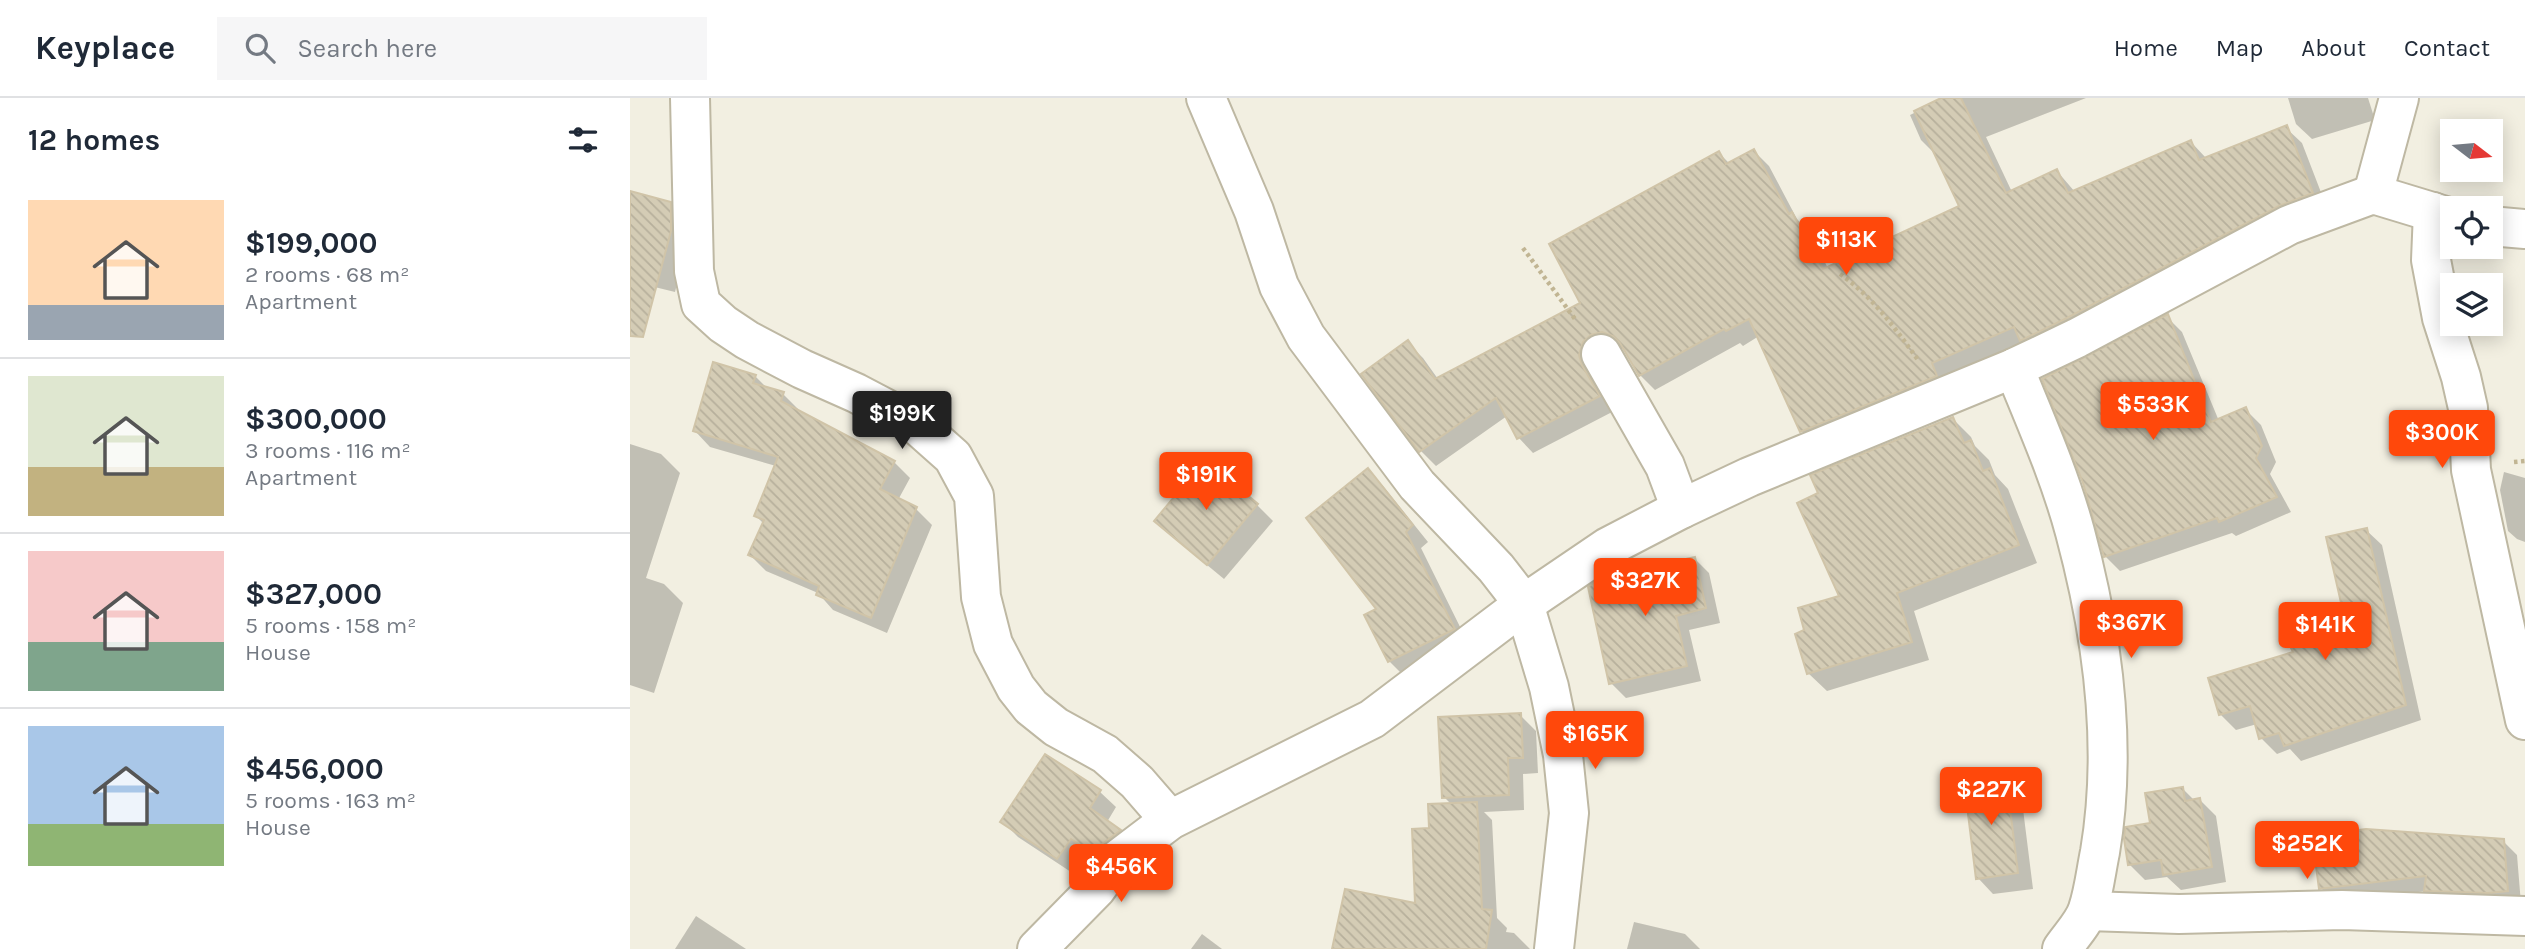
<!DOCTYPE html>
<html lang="en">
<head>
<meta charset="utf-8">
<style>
  :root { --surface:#fff; --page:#f6f6f7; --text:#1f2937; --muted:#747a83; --line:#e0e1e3; --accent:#ff480b }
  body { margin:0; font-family:Karla,sans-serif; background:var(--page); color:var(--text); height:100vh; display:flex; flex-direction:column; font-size:26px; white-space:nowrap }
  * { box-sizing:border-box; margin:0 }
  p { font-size:23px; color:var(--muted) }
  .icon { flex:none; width:38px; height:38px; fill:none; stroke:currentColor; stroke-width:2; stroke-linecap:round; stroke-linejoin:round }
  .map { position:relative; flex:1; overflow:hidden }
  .sheet { display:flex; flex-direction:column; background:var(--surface); width:630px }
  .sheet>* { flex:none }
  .needle { width:46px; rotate:106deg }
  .tools { position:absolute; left:1810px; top:21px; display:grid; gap:14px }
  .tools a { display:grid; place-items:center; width:63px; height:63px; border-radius:0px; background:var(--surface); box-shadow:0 4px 18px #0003; font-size:35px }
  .price { position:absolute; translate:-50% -60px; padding:0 16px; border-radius:7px; background:var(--accent); color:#fff; font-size:23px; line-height:46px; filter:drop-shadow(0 2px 4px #0008) }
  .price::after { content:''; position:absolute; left:50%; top:42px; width:21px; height:16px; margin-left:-10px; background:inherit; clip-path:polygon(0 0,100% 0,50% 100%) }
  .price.active { background:#222; color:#fff }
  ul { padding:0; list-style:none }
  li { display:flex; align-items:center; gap:21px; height:175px; padding:0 28px }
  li+li { border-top:2px solid var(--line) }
  li span { display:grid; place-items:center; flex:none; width:196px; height:140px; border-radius:0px; color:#555 }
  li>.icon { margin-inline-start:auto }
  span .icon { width:84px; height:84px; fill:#fffc; stroke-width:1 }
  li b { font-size:30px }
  h2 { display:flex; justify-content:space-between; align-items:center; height:84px; padding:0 28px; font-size:30px }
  header { display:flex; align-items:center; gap:42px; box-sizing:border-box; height:98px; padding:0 35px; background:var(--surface); border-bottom:2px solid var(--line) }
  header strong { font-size:33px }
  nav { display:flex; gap:38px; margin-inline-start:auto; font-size:24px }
  .search { width:490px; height:63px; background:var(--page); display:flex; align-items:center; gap:18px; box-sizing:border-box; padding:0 24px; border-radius:0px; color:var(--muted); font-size:26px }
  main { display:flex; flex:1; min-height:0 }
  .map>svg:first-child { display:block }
  .shadow { fill:#0003 }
  .building { fill:url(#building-back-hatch); stroke:#d0c4a8; stroke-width:2 }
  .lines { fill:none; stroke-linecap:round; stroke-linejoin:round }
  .minor-casing { stroke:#beb8a3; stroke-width:42 }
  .path { stroke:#c1b593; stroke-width:4.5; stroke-dasharray:3.5 3.5; stroke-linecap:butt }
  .minor { stroke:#fff; stroke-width:38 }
</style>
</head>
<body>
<header>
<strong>Keyplace</strong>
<div class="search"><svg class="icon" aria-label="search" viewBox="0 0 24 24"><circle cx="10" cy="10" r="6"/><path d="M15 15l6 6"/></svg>Search here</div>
<nav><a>Home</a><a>Map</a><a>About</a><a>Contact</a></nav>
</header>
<main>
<section class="sheet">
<h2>12 homes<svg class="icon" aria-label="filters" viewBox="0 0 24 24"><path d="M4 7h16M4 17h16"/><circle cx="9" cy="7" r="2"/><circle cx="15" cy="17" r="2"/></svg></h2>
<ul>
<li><span style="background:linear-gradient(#ffd9b3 75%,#9aa5b1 0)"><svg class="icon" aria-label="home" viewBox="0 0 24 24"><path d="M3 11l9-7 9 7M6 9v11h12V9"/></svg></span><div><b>$199,000</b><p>2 rooms · 68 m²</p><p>Apartment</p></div></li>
<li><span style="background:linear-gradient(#dfe7d0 65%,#c2b280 0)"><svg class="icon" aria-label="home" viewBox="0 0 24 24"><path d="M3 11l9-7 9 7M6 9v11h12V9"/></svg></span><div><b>$300,000</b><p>3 rooms · 116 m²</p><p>Apartment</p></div></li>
<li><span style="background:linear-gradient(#f6c9c9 65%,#7fa58c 0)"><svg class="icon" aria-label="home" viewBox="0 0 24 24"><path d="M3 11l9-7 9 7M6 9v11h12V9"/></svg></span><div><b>$327,000</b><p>5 rooms · 158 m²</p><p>House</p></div></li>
<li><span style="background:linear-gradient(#a9c7e8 70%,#8fb573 0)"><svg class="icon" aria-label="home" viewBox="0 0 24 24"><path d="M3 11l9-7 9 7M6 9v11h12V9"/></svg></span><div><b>$456,000</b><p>5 rooms · 163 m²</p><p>House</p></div></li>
</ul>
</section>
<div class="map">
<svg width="1895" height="851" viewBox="0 0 1895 851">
  <defs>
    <pattern id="building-back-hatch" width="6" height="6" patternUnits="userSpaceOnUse" patternTransform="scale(1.75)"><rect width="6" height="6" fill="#d4ccb5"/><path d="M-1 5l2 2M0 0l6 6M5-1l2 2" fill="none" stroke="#b7b09c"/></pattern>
  </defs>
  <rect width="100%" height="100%" fill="#f2efe1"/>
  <!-- shadow -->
  <g class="shadow">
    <path d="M1315 0H1456L1356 39 1382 94 1427 73 1445 94 1561 44 1576 60 1656 30 1672 45 1697 110 1187 349 1172 333 1129 238 1113 248 1110 245 1025 292 1010 277 995 251 988 249 984 313 903 355 888 339 877 318 806 368 791 353 778 245 793 260 808 281 952 205 1089 55 1100 66 1124 53 1139 68 1167 121 1177 132 1198 170 1331 109 1307 58 1291 42 1280 17Z"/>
    <path d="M1658 0H1738L1745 22 1682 41 1666 26Z"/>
    <path d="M0 95 40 106 56 122V150L45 194 0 183Z"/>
    <path d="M1537 219 1552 234 1589 323 1616 312 1631 327 1646 364 1640 376 1661 414 1606 438 1602 435 1490 473 1475 458Z"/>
    <path d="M125 278 138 291 153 296 169 312 168 314 264 364 280 380 268 402 286 411 302 427 257 535 203 512 188 495 136 473 120 457 134 426 126 418 146 368 80 349 65 333Z"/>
    <path d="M1323 321 1341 339 1345 348 1359 362 1365 377 1378 391 1407 465 1284 513 1299 562 1197 593 1178 575 1176 533 1211 499Z"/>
    <path d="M0 346 31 356 50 375 16 480 34 486 53 505 24 595 0 587Z"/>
    <path d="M737 372 753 388 798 444 791 450 839 547 775 579 759 563 749 511Z"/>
    <path d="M1874 374 1895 380V444L1887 441 1878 433 1870 392Z"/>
    <path d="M627 407 643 423 594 481 542 438Z"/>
    <path d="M1736 432 1752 447 1791 622 1671 663 1660 651 1647 656 1631 640 1627 626 1606 632 1591 617 1580 581 1665 555 1719 532Z"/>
    <path d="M1065 461 1079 475 1090 525 1059 532 1071 583 996 600 981 585Z"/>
    <path d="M890 617 906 633 908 675 893 676 894 712 854 714 862 722 867 820 877 830 876 834 884 835 900 851H704L716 793 787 808 801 732 822 707 814 699Z"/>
    <path d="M1375 679 1391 695 1403 791 1363 796 1348 780Z"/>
    <path d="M1553 691 1565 703 1570 702 1586 718 1596 784 1551 792 1537 779 1515 782 1499 766 1522 726Z"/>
    <path d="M470 694 486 709 477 724 505 748 481 770 457 755 444 776 388 739 372 723Z"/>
    <path d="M1873 743 1887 757 1891 806H1810L1797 793 1705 804 1691 790Z"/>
    <path d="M66 818 116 851H45Z"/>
    <path d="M1004 824 1055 836 1070 851H997Z"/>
    <path d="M572 836 592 851H561Z"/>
  </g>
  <!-- building -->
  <g class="building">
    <path d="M1311 0H1331L1376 95 1427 71 1438 95 1561 42 1569 62 1657 27 1683 95 1649 108 1437 220 1390 243 1384 229 1302 265 1307 278 1170 334 1119 221 1096 233 1094 231 1009 278 990 245 983 238 972 234 961 237 953 244 949 257 952 267 970 298 887 341 866 300 789 354 731 276 778 242 805 281 950 205 919 146 1089 53 1096 66 1124 51 1159 116 1162 114 1193 171 1329 108 1284 13Z"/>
    <path d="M0 93 41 104V133L13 239 0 238Z"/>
    <path d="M1538 216 1581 324 1616 309 1632 348 1626 360 1647 399 1589 424 1587 420 1474 459 1453 385 1412 281Z"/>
    <path d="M83 264 126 277 123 285 154 294 151 303 265 363 250 391 287 409 241 520 186 497 189 488 118 457 134 422 124 418 148 359 63 333Z"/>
    <path d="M1323 319 1334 345 1341 342 1353 373 1360 370 1389 447 1267 495 1282 544 1177 576 1165 536 1174 532 1168 510 1209 498 1167 405 1188 395 1180 377Z"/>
    <path d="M575 362 628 406 577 467 524 423Z"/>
    <path d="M738 370 783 427 776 434 825 531 758 564 734 517 746 511 676 420Z"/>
    <path d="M1737 430 1776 607 1654 648 1649 635 1629 641 1620 608 1589 617 1578 580 1663 554 1661 550 1717 531 1696 439Z"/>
    <path d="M1065 459 1076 510 1046 518 1057 568 979 586 958 489 971 480Z"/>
    <path d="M891 615 893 660H878L879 697 812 700 808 619Z"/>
    <path d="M415 656 471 692 460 710 491 732 472 746 464 756 441 741 427 761 370 724Z"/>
    <path d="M1376 678 1388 775 1346 781 1334 683Z"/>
    <path d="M1553 689 1555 703 1570 700 1582 769 1533 777 1531 762 1498 767 1494 741 1495 729 1520 725 1515 695Z"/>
    <path d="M847 704 852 811 862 812 856 851H702L715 791 785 805 782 731 799 730 798 706Z"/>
    <path d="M1736 731 1874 741 1878 793 1858 795 1794 793 1796 778 1689 791 1682 738Z"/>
  </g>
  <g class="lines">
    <defs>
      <g id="minor">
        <path d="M60 0 64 173 71 206 93 226 117 242 172 271 226 295 287 327 323 359 344 398 351 499 363 546 386 590 401 609 426 629 475 656 507 684 540 722"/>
        <path d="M576 0 624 113 649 188 676 239 787 387 866 470 894 506 919 589 933 657 939 715 924 851"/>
        <path d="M1743 96 1769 0"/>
        <path d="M1803 114 1801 162 1812 220 1831 279 1838 310 1841 372 1895 622"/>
        <path d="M1860 128 1895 131"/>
        <path d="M971 256 1035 368 1051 411"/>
        <path d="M1384 270C1406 324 1430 378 1445 434 1473 538 1488 647 1470 754 1466 773 1464 793 1458 811 1454 825 1440 839 1432 851"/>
        <path d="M1458 813 1549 816 1712 812 1895 818"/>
        <path d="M407 851 466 791 486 763 540 722 742 621 894 506 978 449 1051 411 1119 379 1384 270 1447 240 1659 127 1743 96 1822 120"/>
      </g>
    </defs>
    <!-- minor casing -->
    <use href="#minor" class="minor-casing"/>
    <!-- path -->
    <g class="path">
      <path d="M893 150 945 221"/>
      <path d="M1210 176C1243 199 1265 230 1288 262"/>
      <path d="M1884 364 1895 363"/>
    </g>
    <!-- minor -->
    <use href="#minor" class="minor"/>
  </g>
</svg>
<div class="tools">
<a><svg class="needle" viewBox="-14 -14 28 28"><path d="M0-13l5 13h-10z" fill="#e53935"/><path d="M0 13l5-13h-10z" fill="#747a83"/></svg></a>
<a><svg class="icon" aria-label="locate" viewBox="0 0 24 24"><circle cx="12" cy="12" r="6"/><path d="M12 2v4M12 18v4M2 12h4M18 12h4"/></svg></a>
<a><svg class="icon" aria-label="layers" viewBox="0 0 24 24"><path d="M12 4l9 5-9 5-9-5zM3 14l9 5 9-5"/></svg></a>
</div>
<b class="price" style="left:1216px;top:179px">$113K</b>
<b class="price" style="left:1523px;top:344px">$533K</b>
<b class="price active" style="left:272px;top:353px">$199K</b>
<b class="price" style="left:1812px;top:372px">$300K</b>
<b class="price" style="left:576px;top:414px">$191K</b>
<b class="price" style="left:1015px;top:520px">$327K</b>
<b class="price" style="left:1501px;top:562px">$367K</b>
<b class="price" style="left:1695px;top:564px">$141K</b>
<b class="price" style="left:965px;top:673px">$165K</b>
<b class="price" style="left:1361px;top:729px">$227K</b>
<b class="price" style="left:1677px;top:783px">$252K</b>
<b class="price" style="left:491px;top:806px">$456K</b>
</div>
</main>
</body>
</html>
